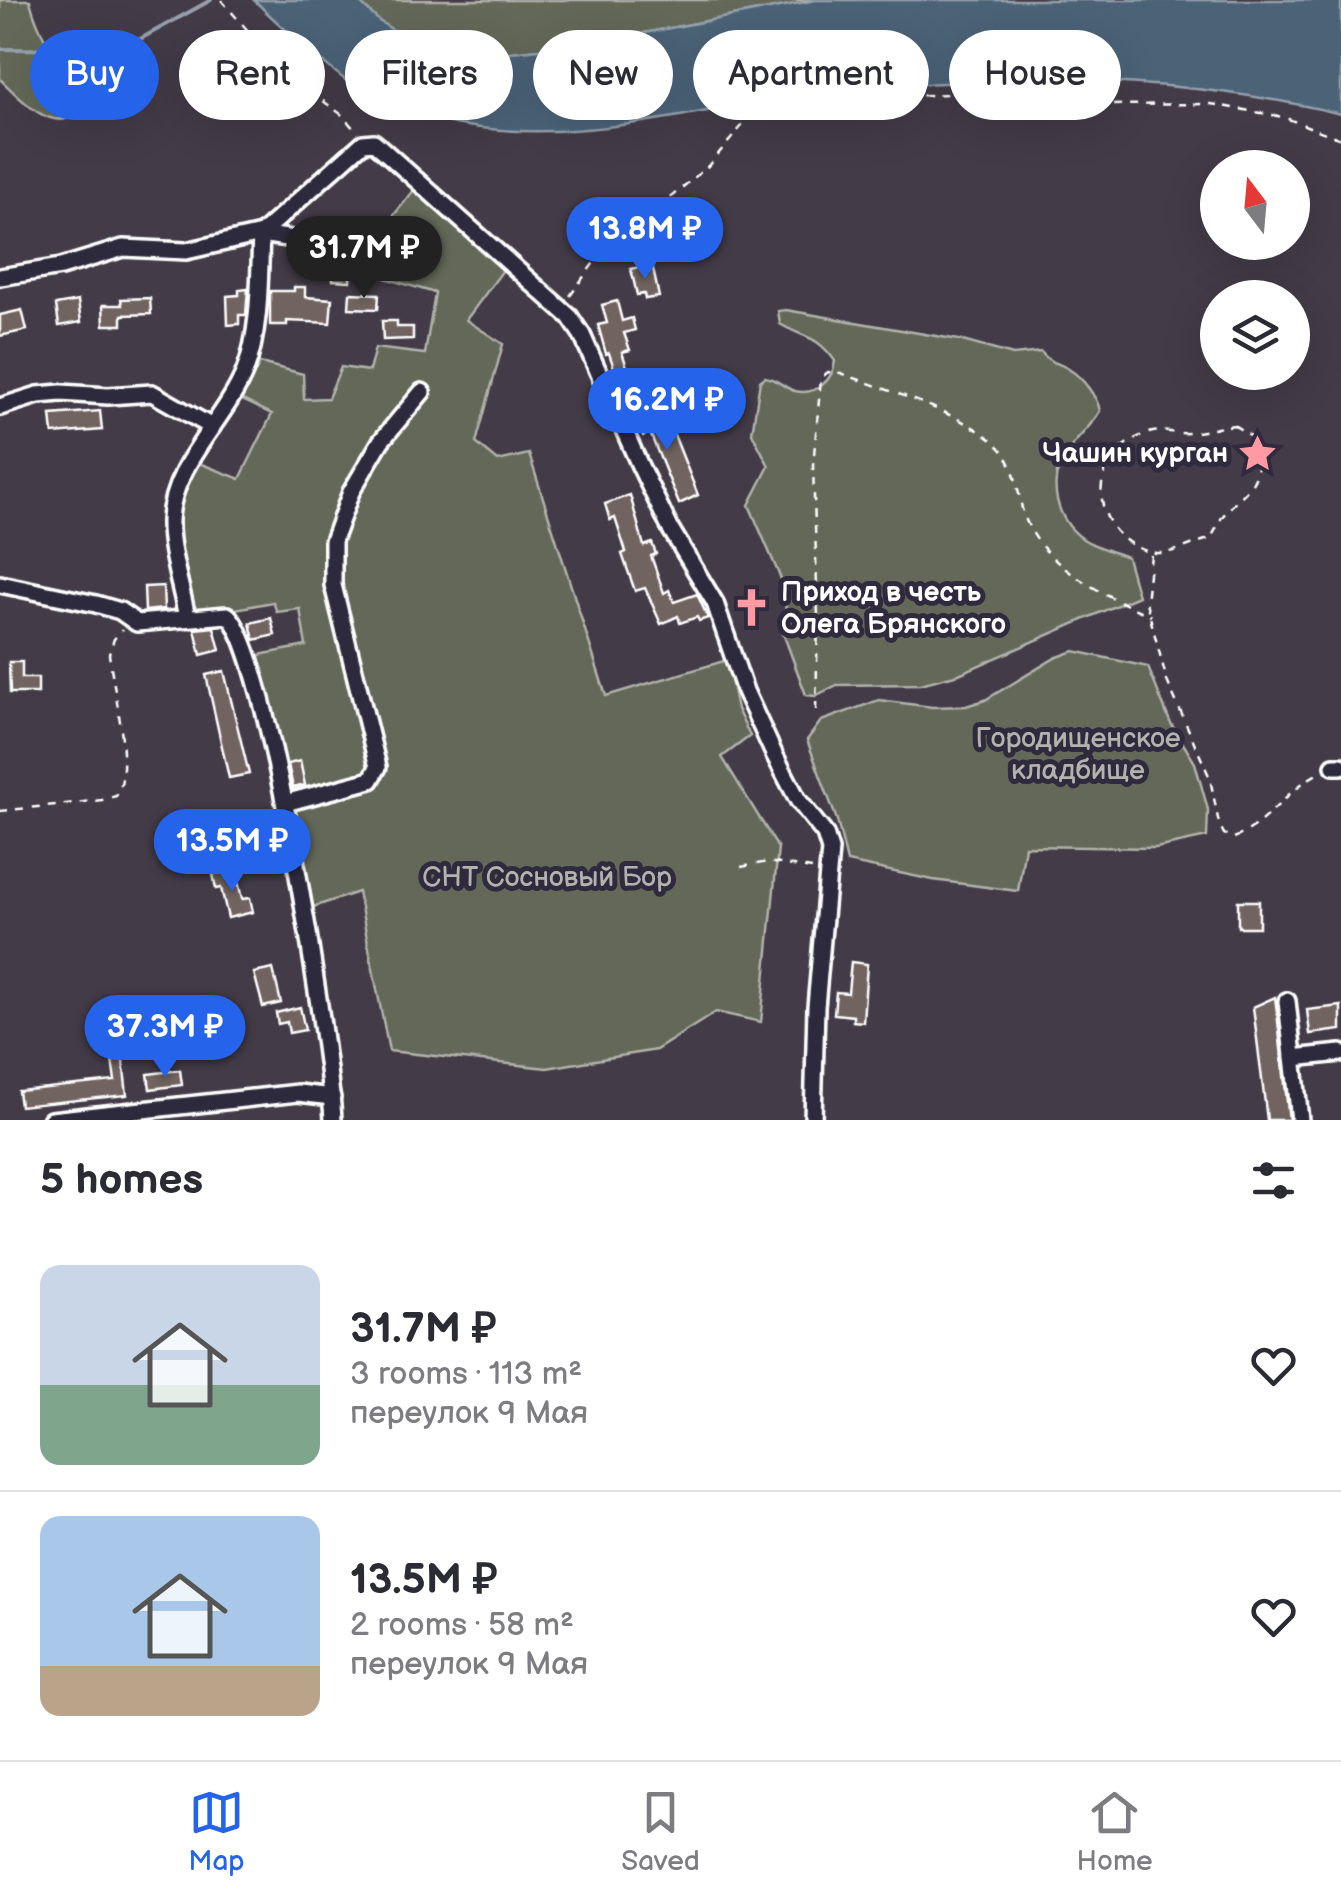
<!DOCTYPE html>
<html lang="en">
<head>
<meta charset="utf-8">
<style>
  :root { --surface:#fff; --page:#f7f7f7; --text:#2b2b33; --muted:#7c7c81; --line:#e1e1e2; --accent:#2563eb }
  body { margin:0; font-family:"Balsamiq Sans",sans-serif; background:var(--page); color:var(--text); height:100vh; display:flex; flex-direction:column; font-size:38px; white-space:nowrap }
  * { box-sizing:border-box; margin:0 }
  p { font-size:32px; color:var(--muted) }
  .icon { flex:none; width:55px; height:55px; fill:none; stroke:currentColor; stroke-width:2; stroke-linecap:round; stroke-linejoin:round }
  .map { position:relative; height:1120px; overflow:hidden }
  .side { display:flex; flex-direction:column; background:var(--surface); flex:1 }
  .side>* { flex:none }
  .top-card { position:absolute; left:30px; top:30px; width:1282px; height:90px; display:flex; gap:20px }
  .needle { width:65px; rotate:344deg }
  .buttons { position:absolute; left:1200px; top:150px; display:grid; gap:20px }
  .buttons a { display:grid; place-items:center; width:110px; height:110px; border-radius:50%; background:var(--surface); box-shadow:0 10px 40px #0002; font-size:50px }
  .price { position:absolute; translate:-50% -85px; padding:0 22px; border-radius:35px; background:var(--accent); color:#fff; font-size:32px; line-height:65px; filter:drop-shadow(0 2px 5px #0008) }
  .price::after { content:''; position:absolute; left:50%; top:60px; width:30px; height:22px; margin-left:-15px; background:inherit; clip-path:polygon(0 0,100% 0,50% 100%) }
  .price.selected { background:#222; color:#fff }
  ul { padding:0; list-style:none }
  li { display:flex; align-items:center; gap:30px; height:250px; padding:0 40px }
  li+li { border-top:2px solid var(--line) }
  li span { display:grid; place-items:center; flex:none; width:280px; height:200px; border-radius:20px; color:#555 }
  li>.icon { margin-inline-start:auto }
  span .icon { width:120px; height:120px; fill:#fffc; stroke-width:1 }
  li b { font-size:42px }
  h2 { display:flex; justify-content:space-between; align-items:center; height:120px; padding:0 40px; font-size:42px }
  .tag { padding:0 35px; border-radius:45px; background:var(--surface); box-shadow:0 10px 40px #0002; font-size:35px; line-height:90px }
  .tag.selected { background:var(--accent); color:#fff }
  .dock { display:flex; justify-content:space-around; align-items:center; height:140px; border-top:2px solid var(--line); background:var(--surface); font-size:28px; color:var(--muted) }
  .dock a { display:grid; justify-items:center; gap:5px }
  .dock .selected { color:var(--accent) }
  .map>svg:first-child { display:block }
  .green { fill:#646758; stroke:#b2b3ac; stroke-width:2.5 }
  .water { fill:#4c6277; stroke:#94a1ad; stroke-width:2.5 }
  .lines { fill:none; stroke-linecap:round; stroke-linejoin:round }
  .stream { stroke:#94a1ad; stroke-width:4 }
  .building { fill:#71645f; stroke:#fff; stroke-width:2.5 }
  .minor-casing { stroke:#fff; stroke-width:22 }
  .path { stroke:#fff; stroke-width:2.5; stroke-dasharray:8 8; stroke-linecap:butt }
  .minor { stroke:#2f2a3d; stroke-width:15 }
  .labels { text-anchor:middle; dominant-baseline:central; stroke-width:10; stroke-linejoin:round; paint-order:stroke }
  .poi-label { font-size:28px; font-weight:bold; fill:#fff; stroke:#2f2a3d; text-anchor:end }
  .park-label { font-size:28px; fill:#b2b3ac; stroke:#2f2a3d }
</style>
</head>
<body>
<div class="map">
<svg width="1341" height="1120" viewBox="0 0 1341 1120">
  <rect width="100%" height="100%" fill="#433b47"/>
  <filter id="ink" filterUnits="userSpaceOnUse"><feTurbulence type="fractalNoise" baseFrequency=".01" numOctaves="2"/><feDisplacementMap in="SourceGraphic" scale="20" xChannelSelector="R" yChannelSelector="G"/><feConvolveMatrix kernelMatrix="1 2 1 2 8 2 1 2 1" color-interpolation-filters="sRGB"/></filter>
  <g filter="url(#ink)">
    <!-- green -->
    <g class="green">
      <path d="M0 0H30C39 43 73 73 76 114 50 134 18 96 0 79Z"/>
      <path d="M357 0H816L587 44 493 54 416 45 379 21Z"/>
      <path d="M415 189 503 270 466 320 503 344 476 443 498 461 529 454 606 696 727 660 737 709 750 736 722 757 778 848 761 1022 716 1012 656 1050 547 1068 389 1051 358 892 307 909 259 655 306 646 300 609 277 612 273 602 230 610 192 612 186 603 176 526 180 500 199 463 240 479 272 414 240 399 260 363 303 374 304 399 328 398 341 367 369 371 375 348 425 354 435 293 351 268Z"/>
      <path d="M786 310 959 340 1013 355 1041 352C1050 364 1059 362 1070 370 1082 377 1098 398 1100 411 1090 428 1076 439 1065 455 1047 482 1056 520 1083 539 1095 547 1114 552 1127 557L1138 596 959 674 920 684 837 685 815 696 806 695 783 633 787 593 749 505 769 466 752 433 760 381 765 377C778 379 784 388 795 391 816 396 833 380 835 361 816 334 805 339 780 324L778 311Z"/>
      <path d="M1074 651 1148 667 1170 722 1195 763 1208 810 1207 837 1156 848 1025 846 1018 891 933 880 847 862 837 820 807 740 821 721 879 700 932 707 966 706 985 700 1055 658Z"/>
    </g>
    <!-- water -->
    <path class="water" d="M254 0H357L379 21 416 45 493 54 587 44 816 0H1341V114C1175 74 999 74 830 92 698 105 574 152 441 121 424 117 406 115 390 109 357 95 281 27 254 0Z"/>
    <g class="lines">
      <!-- stream -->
      <path class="stream" d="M0 49 114 50 133 43 211 0"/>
    </g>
    <!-- building -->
    <g class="building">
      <path d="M584 227 586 234 597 231 602 248 583 253 580 244 576 245 572 230Z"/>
      <path d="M335 256 352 257 350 281 333 280Z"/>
      <path d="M652 264 659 297 645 299 644 294 637 295 631 269Z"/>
      <path d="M294 287H305V297L332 299 330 323 287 321V325H270V291H294Z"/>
      <path d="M248 289 246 315H239V324L228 325 227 296 239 295V290Z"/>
      <path d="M350 293 379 294 378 309 349 308Z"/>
      <path d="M150 298 151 314 122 315V325H104L103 305H122L121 299Z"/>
      <path d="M78 301 81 322 59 326 56 305Z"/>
      <path d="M617 301 622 321 632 318 635 330 624 333 630 350 622 352 627 367 615 371 609 353 606 354 598 325 607 323 602 305Z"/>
      <path d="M22 310 27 330 0 336V315Z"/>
      <path d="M382 321H397V327H413V339L383 340Z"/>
      <path d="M644 404 647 410 655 407 667 435 673 432 698 495 679 504 650 433 643 436 631 411Z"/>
      <path d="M100 411 102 430 53 434 51 415Z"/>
      <path d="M630 495 644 546 652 543 656 554 651 556 664 593 669 590 674 602 697 594 708 618 699 621 697 617 680 623 678 616 661 624 645 588 635 591 622 554 626 552 615 518 610 520 605 504Z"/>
      <path d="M163 586 164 609 145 611 144 587Z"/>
      <path d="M271 618 275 635 254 640 250 623Z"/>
      <path d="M214 627 220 650 201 655 195 629Z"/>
      <path d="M9 662H22V678H38V693H10Z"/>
      <path d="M224 671 249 774 229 778 206 675Z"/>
      <path d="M300 761 305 785 293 788 288 764Z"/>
      <path d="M235 868 242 899 250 898 253 912 228 918 221 888 216 889 213 874Z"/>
      <rect x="1238" y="901" width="21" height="26"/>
      <path d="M851 962 867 964 863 1022 853 1021V1016L834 1014 836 992 848 993Z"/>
      <path d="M273 969 281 1003 263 1007 254 973Z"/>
      <path d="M1275 997 1277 1012 1289 1120H1267L1253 1007Z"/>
      <path d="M1341 1006V1030L1310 1034 1307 1010Z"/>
      <path d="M300 1007 305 1030 289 1033 287 1022 278 1024 276 1013Z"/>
      <path d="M122 1052 127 1095 20 1106 18 1091 115 1081 111 1053Z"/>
      <path d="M180 1070 182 1085 150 1089 148 1074Z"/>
    </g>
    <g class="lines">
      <defs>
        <g id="minor">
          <path d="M261 234 331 245"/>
          <path d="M0 277 61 267 123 248 186 251 261 234 363 143 374 142 570 317 582 335 640 466 670 528 715 603 745 691 774 754 798 800 825 834 830 850 816 1007 813 1120"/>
          <path d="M0 407 38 395 61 393 108 396 152 393 212 427"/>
          <path d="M0 584 96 604 120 611 137 623 227 615C267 641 330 1053 333 1120"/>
          <path d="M187 618C182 588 169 551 170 520 172 464 225 421 245 371 261 329 259 277 261 234"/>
          <path d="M1334 766H1341"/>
          <path d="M285 803 371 780 378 767 333 585V541L351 492 381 441 422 392"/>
          <path d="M1287 1001 1300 1120"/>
          <path d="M1293 1058 1341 1053"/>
          <path d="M51 1120 298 1093 332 1097"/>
        </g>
      </defs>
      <!-- minor casing -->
      <use href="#minor" class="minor-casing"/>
      <!-- path -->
      <g class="path">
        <path d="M221 0 287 75 341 114 356 131"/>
        <path d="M570 296 623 222 659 207 708 166 748 119 841 100 946 94 969 90 1108 105 1211 104 1283 117 1341 139"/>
        <path d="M1234 425 1256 440C1264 488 1247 486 1222 517 1218 524 1215 532 1210 539 1191 543 1170 557 1150 552 1087 535 1084 452 1149 433 1161 429 1175 434 1188 433 1203 432 1218 427 1234 425Z"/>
        <path d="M1151 555 1146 602 1167 681 1210 778 1219 824 1224 834 1234 838C1268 824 1286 789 1319 773"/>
        <path d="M816 710 818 617 813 466 821 378 828 372 841 373C883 389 972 416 1000 448 1016 465 1017 490 1023 512 1040 566 1103 594 1151 616"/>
        <path d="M0 811 102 800 116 796C134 770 113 687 109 654L114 639 122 630"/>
        <path d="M741 867 768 862 812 869"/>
      </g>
      <!-- minor -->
      <use href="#minor" class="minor"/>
    </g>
  </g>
  <!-- icons -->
  <defs>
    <symbol id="sight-bare" viewBox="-9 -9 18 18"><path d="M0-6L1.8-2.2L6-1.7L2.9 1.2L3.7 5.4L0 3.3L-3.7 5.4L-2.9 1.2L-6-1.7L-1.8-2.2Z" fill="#ff9aa2" stroke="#2f2a3d" stroke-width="2.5" paint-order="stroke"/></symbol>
    <symbol id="church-bare" viewBox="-9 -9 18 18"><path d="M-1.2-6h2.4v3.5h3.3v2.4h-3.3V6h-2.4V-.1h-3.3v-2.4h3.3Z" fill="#ff9aa2" stroke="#2f2a3d" stroke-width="2.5" paint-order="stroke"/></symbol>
  </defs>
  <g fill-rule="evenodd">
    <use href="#sight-bare" x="1230" y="426" width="55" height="55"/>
    <use href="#church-bare" x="724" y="580" width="55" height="55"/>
  </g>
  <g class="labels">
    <!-- poi labels -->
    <g class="poi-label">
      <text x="1228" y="453">Чашин курган</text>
      <text x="781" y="592" text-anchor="start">Приход в честь<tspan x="781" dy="32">Олега Брянского</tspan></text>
    </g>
    <!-- park labels -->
    <g class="park-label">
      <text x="1078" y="738">Городищенское<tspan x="1078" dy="32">кладбище</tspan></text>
      <text x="547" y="877">СНТ Сосновый Бор</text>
    </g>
  </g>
</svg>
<div class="buttons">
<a><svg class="needle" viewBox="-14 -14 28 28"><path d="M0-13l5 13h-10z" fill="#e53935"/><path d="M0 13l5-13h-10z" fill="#7c7c81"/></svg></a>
<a><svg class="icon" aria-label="layers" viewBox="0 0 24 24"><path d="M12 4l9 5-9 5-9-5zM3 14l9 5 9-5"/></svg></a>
</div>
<b class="price" style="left:645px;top:282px">13.8M ₽</b>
<b class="price selected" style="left:364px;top:301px">31.7M ₽</b>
<b class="price" style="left:667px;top:453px">16.2M ₽</b>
<b class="price" style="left:232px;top:894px">13.5M ₽</b>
<b class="price" style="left:165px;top:1080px">37.3M ₽</b>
<div class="top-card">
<a class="tag selected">Buy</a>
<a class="tag">Rent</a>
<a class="tag">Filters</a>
<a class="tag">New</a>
<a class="tag">Apartment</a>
<a class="tag">House</a>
</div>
</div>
<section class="side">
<h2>5 homes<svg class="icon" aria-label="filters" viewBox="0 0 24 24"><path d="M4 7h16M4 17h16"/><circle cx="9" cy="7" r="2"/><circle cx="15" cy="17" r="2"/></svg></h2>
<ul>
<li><span style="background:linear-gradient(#c9d6e8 60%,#7fa58c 0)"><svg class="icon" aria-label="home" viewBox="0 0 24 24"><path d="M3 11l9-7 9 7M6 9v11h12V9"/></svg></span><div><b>31.7M ₽</b><p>3 rooms · 113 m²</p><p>переулок 9 Мая</p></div><svg class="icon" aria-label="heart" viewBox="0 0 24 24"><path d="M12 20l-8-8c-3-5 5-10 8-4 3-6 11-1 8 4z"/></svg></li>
<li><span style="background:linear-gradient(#a9c7e8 75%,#b9a48a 0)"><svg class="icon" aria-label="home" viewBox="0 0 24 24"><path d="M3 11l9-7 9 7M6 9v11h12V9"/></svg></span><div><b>13.5M ₽</b><p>2 rooms · 58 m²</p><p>переулок 9 Мая</p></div><svg class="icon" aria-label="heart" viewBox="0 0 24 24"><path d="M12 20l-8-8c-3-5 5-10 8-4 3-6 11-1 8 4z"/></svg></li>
</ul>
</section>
<nav class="dock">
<a class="selected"><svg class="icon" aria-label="map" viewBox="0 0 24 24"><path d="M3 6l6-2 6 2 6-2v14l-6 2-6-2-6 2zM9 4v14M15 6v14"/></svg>Map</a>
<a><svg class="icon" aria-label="saved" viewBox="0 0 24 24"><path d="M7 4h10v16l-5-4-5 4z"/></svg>Saved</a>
<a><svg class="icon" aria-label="home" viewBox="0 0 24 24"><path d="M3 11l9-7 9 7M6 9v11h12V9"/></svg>Home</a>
</nav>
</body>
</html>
